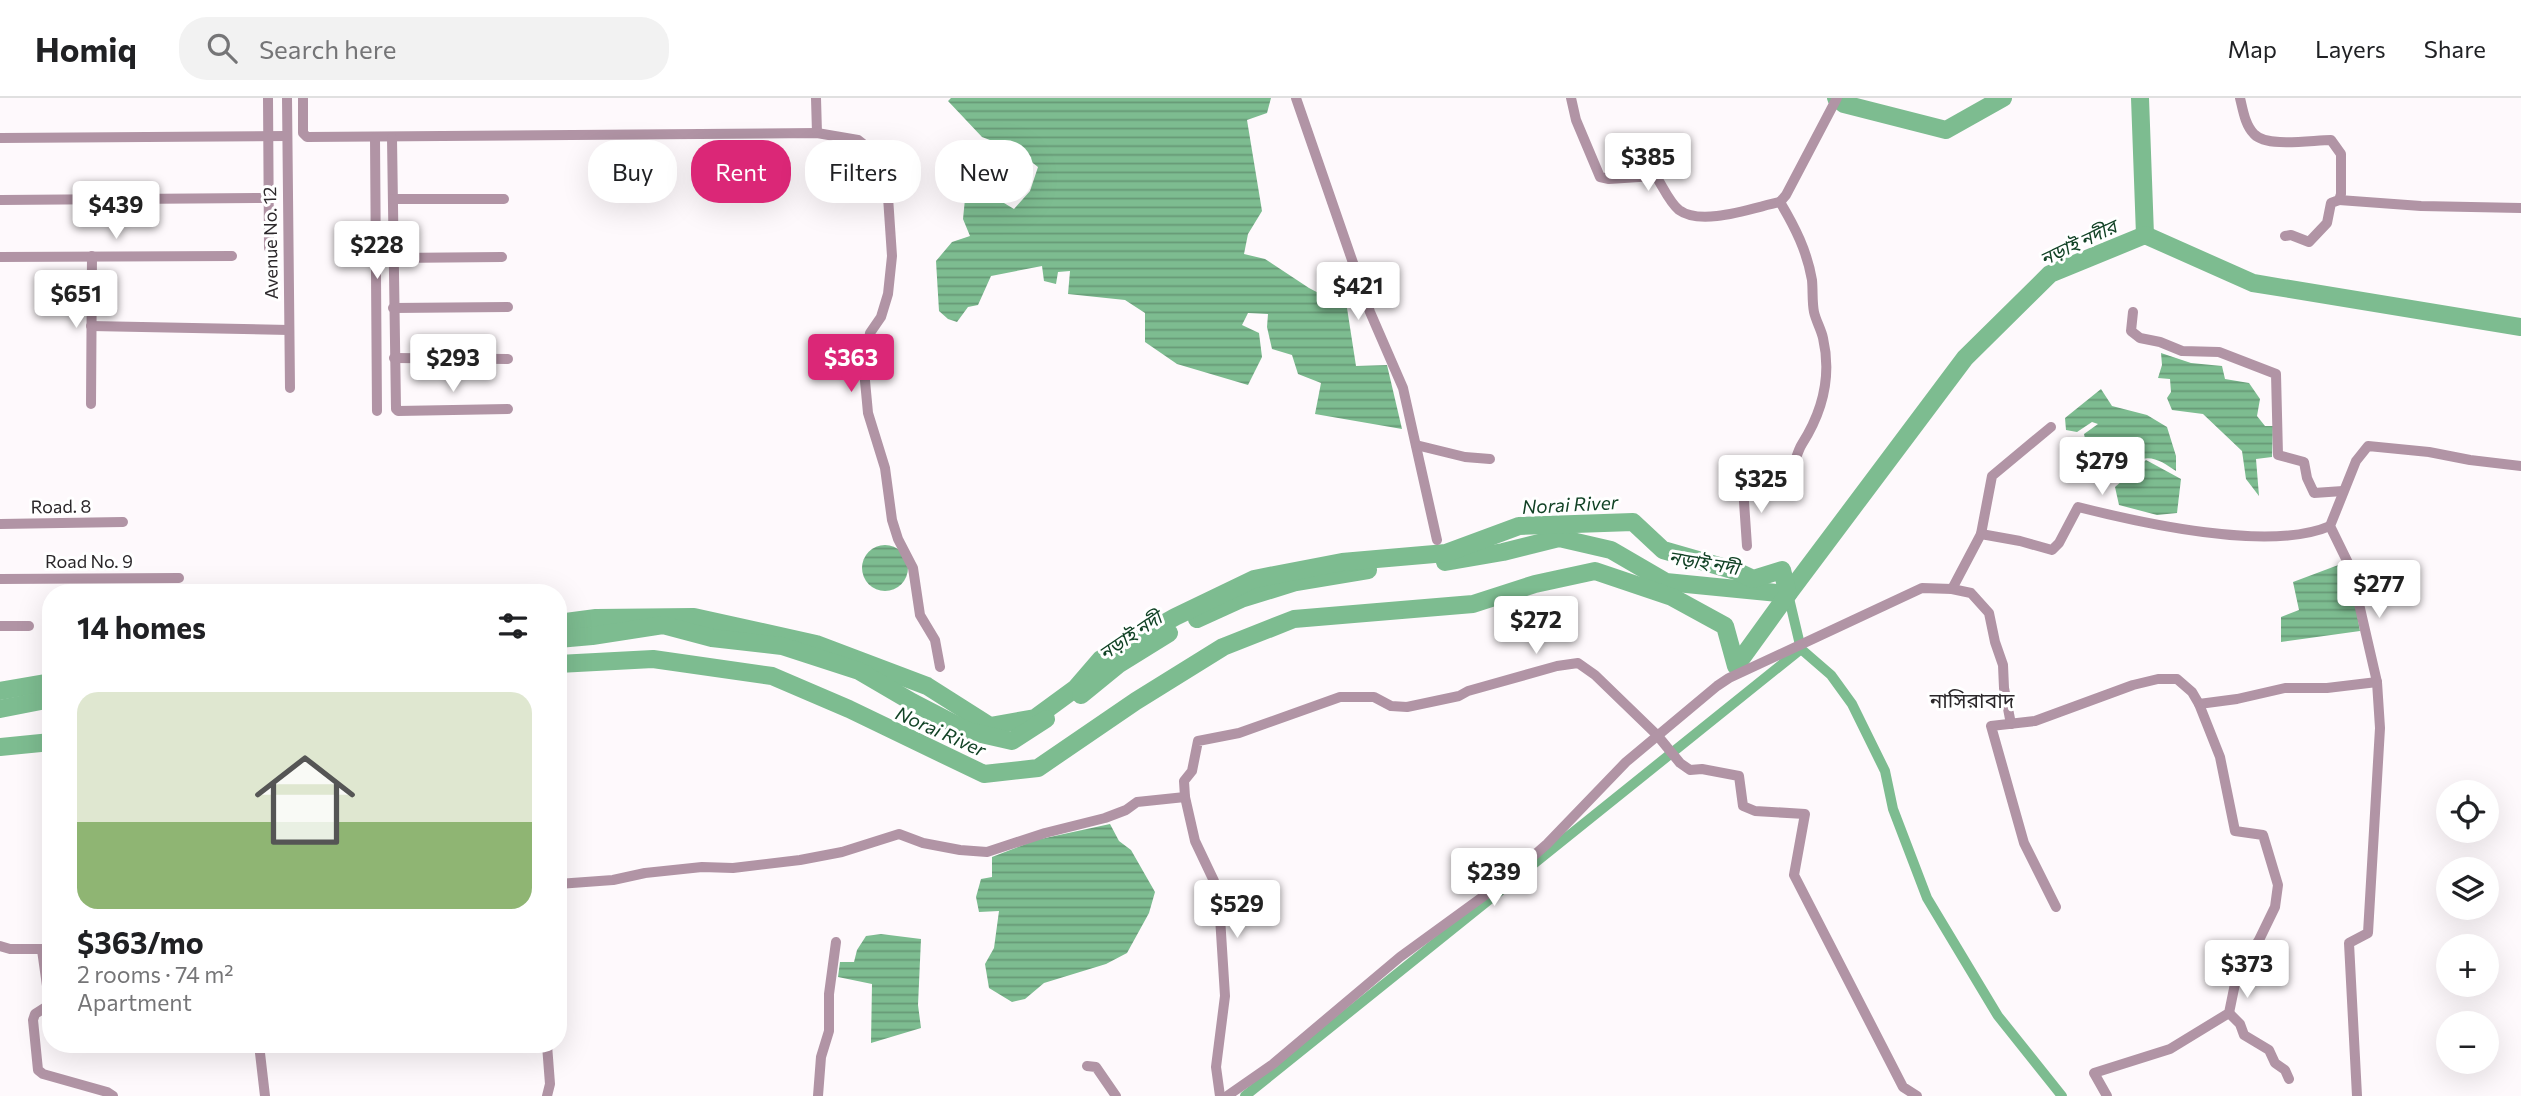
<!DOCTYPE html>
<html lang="en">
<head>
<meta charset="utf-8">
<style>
  :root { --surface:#fff; --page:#f2f2f2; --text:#202124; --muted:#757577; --line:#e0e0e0; --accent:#db2777 }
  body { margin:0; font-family:Commissioner,"Noto Sans Bengali",sans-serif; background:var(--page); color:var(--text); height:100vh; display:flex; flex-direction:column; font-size:26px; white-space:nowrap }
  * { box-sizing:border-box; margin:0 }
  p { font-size:23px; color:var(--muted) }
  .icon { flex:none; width:38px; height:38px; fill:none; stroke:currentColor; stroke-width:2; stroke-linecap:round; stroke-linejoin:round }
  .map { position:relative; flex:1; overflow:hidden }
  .drawer { position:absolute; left:42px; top:486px; width:525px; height:469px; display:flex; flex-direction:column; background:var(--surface); border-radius:28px; box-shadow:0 7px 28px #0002 }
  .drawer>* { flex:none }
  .top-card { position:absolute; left:588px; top:42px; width:665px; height:63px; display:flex; gap:14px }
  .controls { position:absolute; left:2436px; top:682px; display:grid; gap:14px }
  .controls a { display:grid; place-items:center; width:63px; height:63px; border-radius:50%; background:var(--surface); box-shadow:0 7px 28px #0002; font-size:35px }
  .price { position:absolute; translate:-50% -60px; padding:0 16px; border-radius:7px; background:#fff; color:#222; font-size:23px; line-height:46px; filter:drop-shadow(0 2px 4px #0008) }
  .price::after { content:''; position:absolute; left:50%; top:42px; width:21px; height:16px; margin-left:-10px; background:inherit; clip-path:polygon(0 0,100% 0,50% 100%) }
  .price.active { background:var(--accent); color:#fff }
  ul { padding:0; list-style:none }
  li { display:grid; align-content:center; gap:14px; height:371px; padding:0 35px }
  li span { display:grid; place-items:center; height:217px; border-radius:21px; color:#555 }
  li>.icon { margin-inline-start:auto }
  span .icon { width:126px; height:126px; fill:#fffc; stroke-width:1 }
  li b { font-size:30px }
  h2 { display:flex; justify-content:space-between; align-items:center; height:84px; padding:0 35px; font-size:30px }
  .tag { padding:0 24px; border-radius:28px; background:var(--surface); box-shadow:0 7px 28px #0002; font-size:24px; line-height:63px }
  .tag.active { background:var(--accent); color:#fff }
  header { display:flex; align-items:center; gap:42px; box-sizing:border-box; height:98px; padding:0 35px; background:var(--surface); border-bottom:2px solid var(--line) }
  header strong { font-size:33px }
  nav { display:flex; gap:38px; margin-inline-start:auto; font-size:24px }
  .search { width:490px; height:63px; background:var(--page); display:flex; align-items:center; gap:18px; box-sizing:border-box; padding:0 24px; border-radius:28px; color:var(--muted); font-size:26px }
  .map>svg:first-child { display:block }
  .water { fill:url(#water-rules) }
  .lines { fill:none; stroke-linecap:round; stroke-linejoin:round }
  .canal { stroke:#7dbc90; stroke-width:10 }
  .river { stroke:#7dbc90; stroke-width:18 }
  .minor { stroke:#b194a5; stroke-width:10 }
  .labels { text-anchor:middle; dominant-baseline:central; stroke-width:6; stroke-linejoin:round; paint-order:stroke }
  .street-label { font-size:18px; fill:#2b272a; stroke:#fff }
  .water-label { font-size:19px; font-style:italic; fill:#114225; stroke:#fff }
  .quarter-label { font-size:21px; fill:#2b272a; stroke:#fff }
</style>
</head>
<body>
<header>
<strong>Homiq</strong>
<div class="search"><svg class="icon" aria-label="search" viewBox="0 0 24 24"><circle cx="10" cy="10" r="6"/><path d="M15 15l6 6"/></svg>Search here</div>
<nav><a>Map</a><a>Layers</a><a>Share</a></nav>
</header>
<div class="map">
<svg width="2521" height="998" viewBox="0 0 2521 998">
  <defs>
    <pattern id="water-rules" width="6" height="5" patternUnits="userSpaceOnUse" patternTransform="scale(1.75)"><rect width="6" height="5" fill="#7dbc90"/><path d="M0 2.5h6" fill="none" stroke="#679976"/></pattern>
  </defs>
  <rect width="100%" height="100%" fill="#fef9fc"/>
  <!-- water -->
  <g class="water">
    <path d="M951 0H1271L1267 15 1247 22 1262 113 1248 136 1244 156 1265 161 1309 190 1347 210 1356 268 1387 267 1402 331 1315 316 1321 285 1298 276 1292 257 1272 251 1267 229 1268 216 1248 215 1242 227 1259 235 1262 259 1248 287 1177 266 1145 244V215L1125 202 1068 196 1070 173 1058 174 1056 186 1044 183 1042 168 991 178 978 207 968 209 957 224 948 221 939 213 936 163 952 144 970 138 963 121 966 91 984 93 1014 111 1030 93 1038 69 1016 52 982 39 948 3Z"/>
    <path d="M2161 255 2191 265 2222 268 2225 281 2249 285 2260 301 2257 318 2265 328H2273L2272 359 2256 361 2259 398 2246 381 2242 353 2203 316 2172 312 2167 300 2171 294 2170 281 2158 280 2162 267Z"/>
    <path d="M2101 291 2112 308 2147 317 2167 329 2176 358V373C2165 366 2155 358 2142 361 2132 362 2127 366 2118 363V355L2115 349 2109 357 2096 363 2088 355 2084 336 2098 326 2092 324 2077 334 2066 332 2065 320Z"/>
    <path d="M2146 362 2181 381 2177 415 2157 417 2119 407 2115 389Z"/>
    <circle cx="885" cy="470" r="23"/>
    <path d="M2341 466 2356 510 2360 533 2281 544V519L2299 512 2293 484Z"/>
    <path d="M1110 726 1119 743 1131 752 1155 794 1149 815 1127 855 1106 866 1044 885 1025 901 1012 904 989 890 985 866 994 850 999 813 979 814 976 799 981 781 992 779V759L1036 742Z"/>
    <path d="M881 836 921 841 918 907 921 930 871 945 872 886 838 879 840 864H854L857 852 866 838Z"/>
  </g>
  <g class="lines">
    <!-- canal -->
    <g class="canal">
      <path d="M1788 496 1801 551 1831 577 1852 606 1885 673 1893 711 1927 800 1998 918 2062 998"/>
      <path d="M1245 998 1801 551"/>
    </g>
    <!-- river -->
    <g class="river">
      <path d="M1836 0 1844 6 1946 32 2003 0"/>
      <path d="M2140 0 2145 137"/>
      <path d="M1445 464 1503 454 1559 440 1611 452 1666 484 1788 496 1965 260 2050 176 2145 137 2253 185 2521 229"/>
      <path d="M1197 521 1241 501 1296 484 1368 472"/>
      <path d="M558 525 596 520 694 519 816 546 927 588 990 628 1035 620 1076 590 1101 561 1175 519 1254 481 1342 464 1446 455 1519 428 1633 424 1663 452 1736 473 1753 481 1782 472 1788 496 1736 568 1725 528 1672 499 1595 473 1535 486 1473 506 1294 521 1223 549 1136 603 1038 670 984 676 849 611 772 578 653 561 558 566"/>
      <path d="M558 541 592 538 663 527 712 540 782 548 859 573 912 604 968 633 1012 643 1046 621"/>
      <path d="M0 593 51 584"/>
      <path d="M1081 597 1119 566 1169 535"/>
      <path d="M0 611 51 601"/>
      <path d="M0 649 51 644"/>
    </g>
    <!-- minor -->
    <g class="minor">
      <path d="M268 0 269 150"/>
      <path d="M287 0 290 290"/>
      <path d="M303 0V35L307 39 817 35 858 42 867 49 878 69 888 99 892 158 888 196 881 219 870 235 864 272 868 315 885 370 892 422 898 441 913 470 920 517 935 542 940 569"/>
      <path d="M816 0 817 35"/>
      <path d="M1296 0 1370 214 1403 290 1437 442"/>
      <path d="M1571 0 1576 22 1600 79 1609 81 1654 78 1657 80C1663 89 1670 105 1679 112 1702 129 1755 109 1780 104"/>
      <path d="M2240 0C2243 12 2245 27 2254 36 2267 50 2312 42 2331 42L2341 56V96L2339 102 2331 105 2327 125 2309 144 2291 137 2285 138"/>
      <path d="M0 40 286 38"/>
      <path d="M375 40 377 313"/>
      <path d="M392 40 396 311 398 313 508 311"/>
      <path d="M393 101H504"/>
      <path d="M0 102 268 100"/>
      <path d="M2339 102 2421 108 2521 110"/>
      <path d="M0 159 232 158"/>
      <path d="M393 160 502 159"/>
      <path d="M393 210 508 209"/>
      <path d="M2133 214 2131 233 2140 240 2160 244 2182 253 2219 254 2276 276 2278 357 2304 364 2307 380 2314 395 2343 393"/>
      <path d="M91 228 289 232"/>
      <path d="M394 260 508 261"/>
      <path d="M91 306 92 158"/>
      <path d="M1416 347 1465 359 1490 361"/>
      <path d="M0 426 123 424"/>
      <path d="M1981 436 1992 378 2051 329"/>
      <path d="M1747 448 1743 389C1756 386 1773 385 1784 378 1796 371 1795 357 1802 346 1823 313 1832 279 1823 240 1821 231 1816 223 1814 214 1812 204 1813 193 1812 182 1807 153 1795 129 1780 104L1786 97 1837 0"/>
      <path d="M0 481 179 480"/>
      <path d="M1952 491 1981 436 2020 443 2052 452 2059 445 2078 409C2141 425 2270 454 2330 428"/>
      <path d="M0 528H29"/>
      <path d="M1185 699 1195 743 1214 783 1220 819 1225 898 1216 969 1220 998"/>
      <path d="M558 786 613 782 645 775 702 769 733 770 800 762 842 754 899 736 923 745 960 752 987 754 1045 735 1105 720 1126 712 1137 704 1185 699 1184 683 1192 673 1198 643 1239 635 1340 599H1374L1391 608 1407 609 1459 598 1468 593 1557 568 1578 565 1595 577 1657 637 1680 665 1690 672 1702 671 1739 678 1743 708 1755 713 1805 716 1794 777 1903 989 1917 998"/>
      <path d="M2056 809 2024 745 1991 628 2035 623 2133 587 2158 581H2177L2192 594 2199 606 2237 601 2285 590H2327L2377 584"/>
      <path d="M0 848 10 851H51"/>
      <path d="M42 852 49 902 46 909 35 916 33 922 38 972 43 976 107 994 113 998"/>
      <path d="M2229 915 2240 926 2244 937 2269 952 2275 965 2285 972 2289 981"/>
      <path d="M260 955 265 998"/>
      <path d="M1087 968 1096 969 1116 998"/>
      <path d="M547 998 550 986 547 947"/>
      <path d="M818 998 821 959 829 933V896L836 844"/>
      <path d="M1227 998 1273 966 1400 859 1488 795 1522 768 1547 746 1626 664 1717 588 1729 580 1922 490 1952 491 1971 495 1989 515 1995 544 2003 567 2004 590 2011 626"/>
      <path d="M2107 998 2094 975 2170 951 2229 915 2237 876 2259 842 2275 809 2278 787 2263 737 2235 733 2220 659 2199 606"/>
      <path d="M2357 998 2349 845 2368 835 2380 630 2377 584 2351 471 2330 428 2356 363 2368 348 2429 354 2470 362 2521 368"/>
    </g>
  </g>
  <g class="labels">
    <!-- street labels -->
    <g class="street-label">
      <text transform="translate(270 145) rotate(-91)">Avenue No. 12</text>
      <text transform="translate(61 408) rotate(-1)">Road. 8</text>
      <text x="89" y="463">Road No. 9</text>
    </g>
    <!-- water labels -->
    <g class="water-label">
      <text transform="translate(2078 144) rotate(-25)">নড়াই নদীর</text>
      <text transform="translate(1570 406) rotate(-3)">Norai River</text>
      <text transform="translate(1704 464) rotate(9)">নড়াই নদী</text>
      <text transform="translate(1130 537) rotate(-34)">নড়াই নদী</text>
      <text transform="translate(941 633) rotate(24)">Norai River</text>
    </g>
    <!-- quarter labels -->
    <g class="quarter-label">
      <text x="1972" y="601">নাসিরাবাদ</text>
    </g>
  </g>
</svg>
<div class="controls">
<a><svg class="icon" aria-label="locate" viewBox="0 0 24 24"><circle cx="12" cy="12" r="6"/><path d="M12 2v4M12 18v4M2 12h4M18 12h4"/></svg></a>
<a><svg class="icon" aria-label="layers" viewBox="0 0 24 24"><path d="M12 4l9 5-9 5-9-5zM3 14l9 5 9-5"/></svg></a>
<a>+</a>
<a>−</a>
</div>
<b class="price" style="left:1648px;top:95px">$385</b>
<b class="price" style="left:116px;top:143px">$439</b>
<b class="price" style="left:377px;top:183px">$228</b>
<b class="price" style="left:1358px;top:224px">$421</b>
<b class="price" style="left:76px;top:232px">$651</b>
<b class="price" style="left:453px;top:296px">$293</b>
<b class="price active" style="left:851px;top:296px">$363</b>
<b class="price" style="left:2102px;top:399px">$279</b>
<b class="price" style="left:1761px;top:417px">$325</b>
<b class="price" style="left:2379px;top:522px">$277</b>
<b class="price" style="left:1536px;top:558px">$272</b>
<b class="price" style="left:1494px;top:810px">$239</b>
<b class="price" style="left:1237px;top:842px">$529</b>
<b class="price" style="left:2247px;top:902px">$373</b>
<div class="top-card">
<a class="tag">Buy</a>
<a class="tag active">Rent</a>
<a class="tag">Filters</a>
<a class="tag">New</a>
</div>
<section class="drawer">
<h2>14 homes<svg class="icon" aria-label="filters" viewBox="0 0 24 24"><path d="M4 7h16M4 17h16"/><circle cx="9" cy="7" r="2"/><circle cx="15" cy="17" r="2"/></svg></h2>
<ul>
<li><span style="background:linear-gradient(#dfe7d0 60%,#8fb573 0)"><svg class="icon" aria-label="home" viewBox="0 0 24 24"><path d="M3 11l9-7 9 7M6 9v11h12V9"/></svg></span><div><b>$363/mo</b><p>2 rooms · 74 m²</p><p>Apartment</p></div></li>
</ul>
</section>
</div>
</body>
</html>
